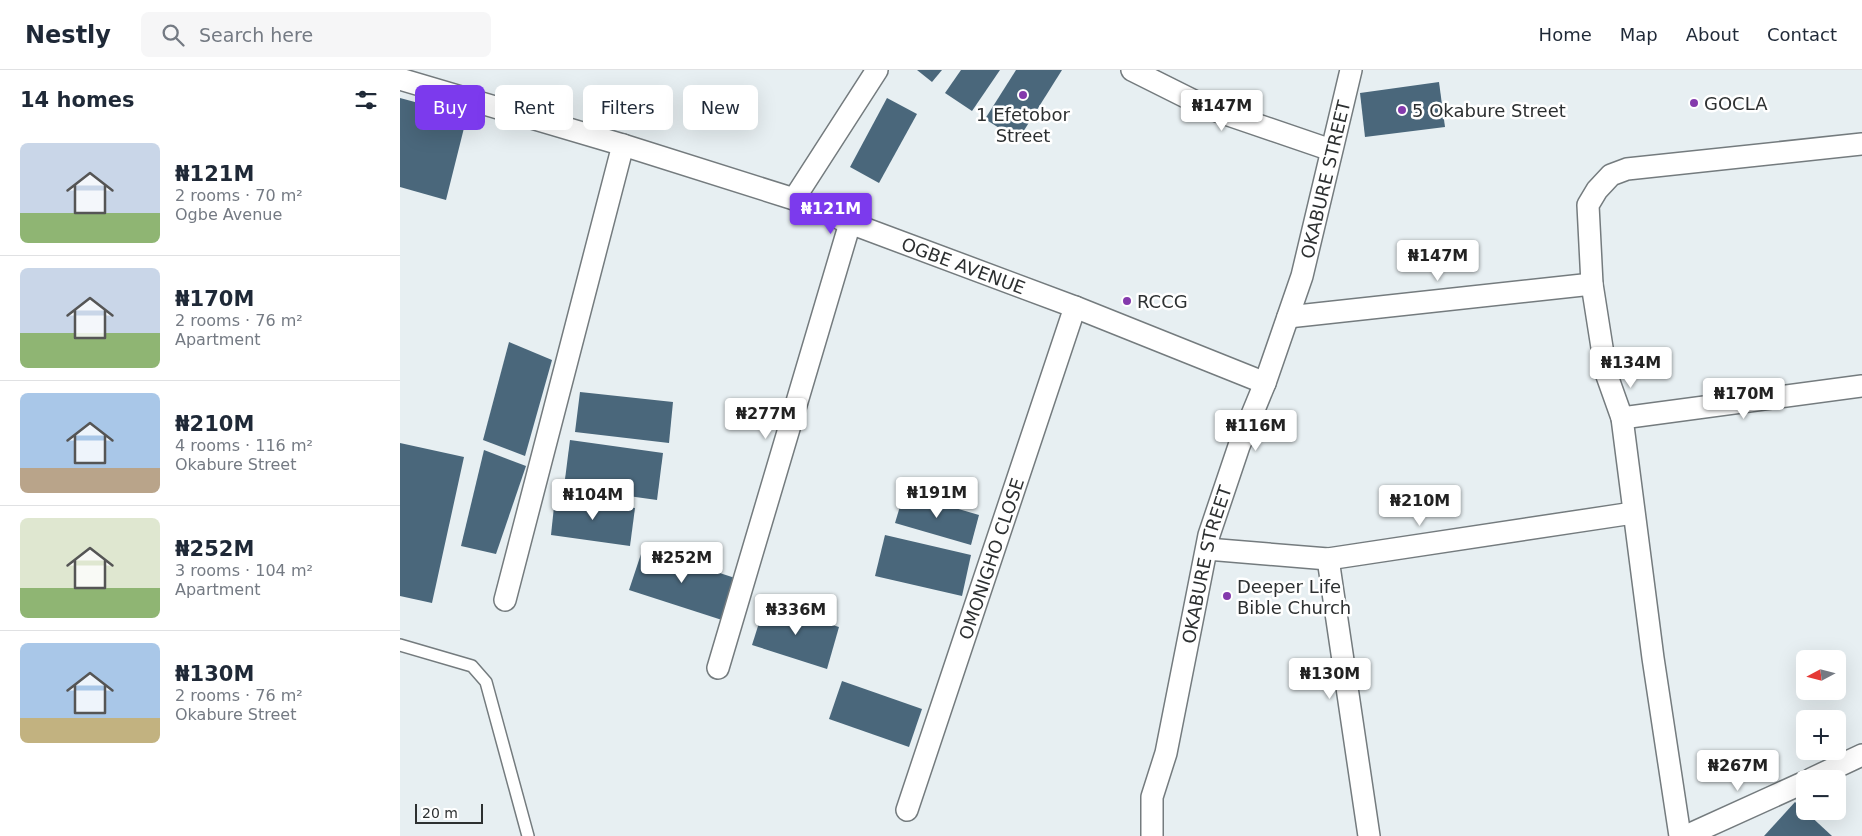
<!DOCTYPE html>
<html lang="en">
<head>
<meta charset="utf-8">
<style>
  :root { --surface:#fff; --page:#f6f6f7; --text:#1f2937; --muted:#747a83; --line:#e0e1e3; --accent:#7c3aed }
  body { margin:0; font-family:"DejaVu Sans",sans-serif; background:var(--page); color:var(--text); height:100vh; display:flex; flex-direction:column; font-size:19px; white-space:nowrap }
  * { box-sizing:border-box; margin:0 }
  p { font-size:16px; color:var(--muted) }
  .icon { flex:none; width:28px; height:28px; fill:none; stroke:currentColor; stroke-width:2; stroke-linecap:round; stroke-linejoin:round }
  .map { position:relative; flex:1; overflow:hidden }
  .side { display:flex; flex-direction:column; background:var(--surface); width:400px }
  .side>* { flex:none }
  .hud { position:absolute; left:15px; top:15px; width:475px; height:45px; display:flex; gap:10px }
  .needle { width:32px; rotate:263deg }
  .buttons { position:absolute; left:1396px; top:580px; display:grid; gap:10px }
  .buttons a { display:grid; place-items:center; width:50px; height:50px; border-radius:8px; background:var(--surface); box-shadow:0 5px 20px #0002; font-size:25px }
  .scale { position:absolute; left:15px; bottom:12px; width:68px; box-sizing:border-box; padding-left:5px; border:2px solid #2d3031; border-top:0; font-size:14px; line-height:18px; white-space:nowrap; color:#2d3031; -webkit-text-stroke:4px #fff; paint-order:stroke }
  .price { position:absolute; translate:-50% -42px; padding:0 11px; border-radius:5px; background:#fff; color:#222; font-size:16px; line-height:32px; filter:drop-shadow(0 1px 2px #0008) }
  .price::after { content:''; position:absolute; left:50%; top:30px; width:15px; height:11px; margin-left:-8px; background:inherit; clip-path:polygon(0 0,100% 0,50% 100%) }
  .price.selected { background:var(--accent); color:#fff }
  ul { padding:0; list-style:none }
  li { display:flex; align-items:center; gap:15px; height:125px; padding:0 20px }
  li+li { border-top:1px solid var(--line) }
  li span { display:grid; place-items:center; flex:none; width:140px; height:100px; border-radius:8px; color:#555 }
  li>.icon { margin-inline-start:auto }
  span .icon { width:60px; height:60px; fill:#fffc; stroke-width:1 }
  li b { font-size:21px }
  h2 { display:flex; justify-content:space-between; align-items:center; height:60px; padding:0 20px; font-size:21px }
  .pill { padding:0 18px; border-radius:8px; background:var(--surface); box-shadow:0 5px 20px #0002; font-size:18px; line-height:45px }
  .pill.selected { background:var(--accent); color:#fff }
  header { display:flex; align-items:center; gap:30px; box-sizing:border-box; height:70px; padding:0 25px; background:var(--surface); border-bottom:1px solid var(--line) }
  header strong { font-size:24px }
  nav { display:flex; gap:28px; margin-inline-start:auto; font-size:18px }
  .search { width:350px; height:45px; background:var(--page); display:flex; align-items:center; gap:12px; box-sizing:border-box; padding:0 18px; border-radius:8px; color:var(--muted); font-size:19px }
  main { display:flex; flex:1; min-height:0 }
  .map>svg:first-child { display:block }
  .building { fill:#4a677b }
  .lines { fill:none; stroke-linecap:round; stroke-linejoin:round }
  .lane-casing { stroke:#747b7e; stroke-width:14 }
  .street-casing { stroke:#747b7e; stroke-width:24 }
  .lane { stroke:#fff; stroke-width:11 }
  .street { stroke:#fff; stroke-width:21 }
  .poi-dot { fill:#843aac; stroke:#fff; stroke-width:2 }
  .labels { text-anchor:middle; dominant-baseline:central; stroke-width:5; stroke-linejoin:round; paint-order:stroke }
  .poi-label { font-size:18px; fill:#2d3031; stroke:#fff; text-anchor:start }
  .street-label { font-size:18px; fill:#2d3031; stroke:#fff }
</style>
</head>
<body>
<header>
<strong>Nestly</strong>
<div class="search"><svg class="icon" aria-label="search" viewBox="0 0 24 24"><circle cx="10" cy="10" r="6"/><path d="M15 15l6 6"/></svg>Search here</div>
<nav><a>Home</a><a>Map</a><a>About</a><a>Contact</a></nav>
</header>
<main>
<section class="side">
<h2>14 homes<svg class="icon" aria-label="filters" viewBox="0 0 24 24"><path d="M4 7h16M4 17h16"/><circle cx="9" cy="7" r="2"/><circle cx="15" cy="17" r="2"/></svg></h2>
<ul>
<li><span style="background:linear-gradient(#c9d6e8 70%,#8fb573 0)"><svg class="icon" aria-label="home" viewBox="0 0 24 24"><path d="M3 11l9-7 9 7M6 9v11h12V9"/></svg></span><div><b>₦121M</b><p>2 rooms · 70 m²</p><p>Ogbe Avenue</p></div></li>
<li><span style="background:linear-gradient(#c9d6e8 65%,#8fb573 0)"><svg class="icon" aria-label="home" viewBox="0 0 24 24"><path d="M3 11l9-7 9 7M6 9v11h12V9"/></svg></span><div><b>₦170M</b><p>2 rooms · 76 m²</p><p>Apartment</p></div></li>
<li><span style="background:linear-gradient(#a9c7e8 75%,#b9a48a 0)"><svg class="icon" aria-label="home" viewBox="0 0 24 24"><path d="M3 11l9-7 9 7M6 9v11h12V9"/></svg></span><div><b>₦210M</b><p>4 rooms · 116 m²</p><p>Okabure Street</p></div></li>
<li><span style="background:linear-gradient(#dfe7d0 70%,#8fb573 0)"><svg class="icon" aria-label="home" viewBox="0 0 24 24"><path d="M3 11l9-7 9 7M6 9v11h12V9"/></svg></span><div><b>₦252M</b><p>3 rooms · 104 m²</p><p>Apartment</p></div></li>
<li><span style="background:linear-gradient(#a9c7e8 75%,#c2b280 0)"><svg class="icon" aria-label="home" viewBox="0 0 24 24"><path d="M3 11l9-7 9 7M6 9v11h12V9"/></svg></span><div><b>₦130M</b><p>2 rooms · 76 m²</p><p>Okabure Street</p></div></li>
</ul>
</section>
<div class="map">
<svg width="1462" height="766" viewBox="0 0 1462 766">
  <rect width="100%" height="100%" fill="#e7eff2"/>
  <!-- building -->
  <g class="building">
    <path d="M517 0H542L532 12Z"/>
    <path d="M561 0H600L572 41 545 23Z"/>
    <path d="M616 0H662L618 70 585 49Z"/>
    <path d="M1039 12 1045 57 965 67 960 23Z"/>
    <path d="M0 28 67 46 46 130 0 117Z"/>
    <path d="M487 28 517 44 479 113 450 97Z"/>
    <path d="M109 272 152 290 125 386 83 370Z"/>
    <path d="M180 322 273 332 269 373 175 362Z"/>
    <path d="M170 370 263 383 257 430 164 417Z"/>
    <path d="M0 373 64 387 32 533 0 526Z"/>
    <path d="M84 380 126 396 96 484 61 476Z"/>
    <path d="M504 423 579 445 571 475 495 453Z"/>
    <path d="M155 427 235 438 230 476 151 465Z"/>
    <path d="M485 465 571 485 562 526 475 506Z"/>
    <path d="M243 478 335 508 322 550 229 520Z"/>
    <path d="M365 534 439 557 427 599 352 575Z"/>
    <path d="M442 611 522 639 509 677 429 649Z"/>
    <path d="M1395 732 1405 741 1432 766H1364Z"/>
  </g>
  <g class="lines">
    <defs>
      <path id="lane" d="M0 575 72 596 86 612 128 766"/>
      <g id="street">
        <path d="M732 0 808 38 931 80"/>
        <path id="s1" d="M0 9 223 75 394 129 450 153 675 237 865 313"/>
        <path d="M394 129 477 0"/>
        <path d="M888 247 1192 214"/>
        <path d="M1222 348 1462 316"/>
        <path d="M807 479 928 489 1233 443"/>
        <path d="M928 489 969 766"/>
        <path d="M105 530 223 75"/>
        <path d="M318 598 450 153"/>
        <path d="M1411 709 1462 685"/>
        <path id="s2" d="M507 740 675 237"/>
        <path id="s3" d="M752 766V727L766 683 809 465 839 376 865 313 902 206 951 0"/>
        <path d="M1280 766 1253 588 1222 348 1206 303 1192 214 1188 135 1197 120 1211 105 1227 99 1462 74"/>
        <path d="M1286 766 1405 712"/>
      </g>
    </defs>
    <!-- lane casing -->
    <use href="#lane" class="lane-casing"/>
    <!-- street casing -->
    <use href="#street" class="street-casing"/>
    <!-- lane -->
    <use href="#lane" class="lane"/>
    <!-- street -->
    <use href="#street" class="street"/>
  </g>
  <!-- markers -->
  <g class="poi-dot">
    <circle cx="623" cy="25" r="5"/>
    <circle cx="1294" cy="33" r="5"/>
    <circle cx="1002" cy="40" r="5"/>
    <circle cx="727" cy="231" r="5"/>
    <circle cx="827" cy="526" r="5"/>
  </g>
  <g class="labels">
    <!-- poi labels -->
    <g class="poi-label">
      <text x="1304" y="33">GOCLA</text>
      <text x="1012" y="40">5 Okabure Street</text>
      <text x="623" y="44" text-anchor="middle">1 Efetobor<tspan x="623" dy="21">Street</tspan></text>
      <text x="737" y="231">RCCG</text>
      <text x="837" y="516">Deeper Life<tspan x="837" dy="21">Bible Church</tspan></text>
    </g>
    <!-- street labels -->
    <g class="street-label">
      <text stroke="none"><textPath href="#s3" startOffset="682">OKABURE STREET</textPath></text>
      <text stroke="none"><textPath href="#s1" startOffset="594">OGBE AVENUE</textPath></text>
      <text stroke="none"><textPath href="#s2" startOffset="265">OMONIGHO CLOSE</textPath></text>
      <text stroke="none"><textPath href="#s3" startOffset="278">OKABURE STREET</textPath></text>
    </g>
  </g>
</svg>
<div class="buttons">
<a><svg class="needle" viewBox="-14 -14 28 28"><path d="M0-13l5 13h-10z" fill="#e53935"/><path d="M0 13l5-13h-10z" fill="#747a83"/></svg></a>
<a>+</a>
<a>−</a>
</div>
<div class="scale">20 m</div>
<b class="price" style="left:822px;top:62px">₦147M</b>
<b class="price selected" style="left:431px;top:165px">₦121M</b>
<b class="price" style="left:1038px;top:212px">₦147M</b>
<b class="price" style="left:1231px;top:319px">₦134M</b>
<b class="price" style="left:1344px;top:350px">₦170M</b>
<b class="price" style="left:366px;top:370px">₦277M</b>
<b class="price" style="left:856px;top:382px">₦116M</b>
<b class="price" style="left:537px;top:449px">₦191M</b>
<b class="price" style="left:193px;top:451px">₦104M</b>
<b class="price" style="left:1020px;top:457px">₦210M</b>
<b class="price" style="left:282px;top:514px">₦252M</b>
<b class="price" style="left:396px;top:566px">₦336M</b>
<b class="price" style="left:930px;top:630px">₦130M</b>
<b class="price" style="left:1338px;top:722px">₦267M</b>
<div class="hud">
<a class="pill selected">Buy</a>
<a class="pill">Rent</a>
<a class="pill">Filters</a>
<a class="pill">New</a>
</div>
</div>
</main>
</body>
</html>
